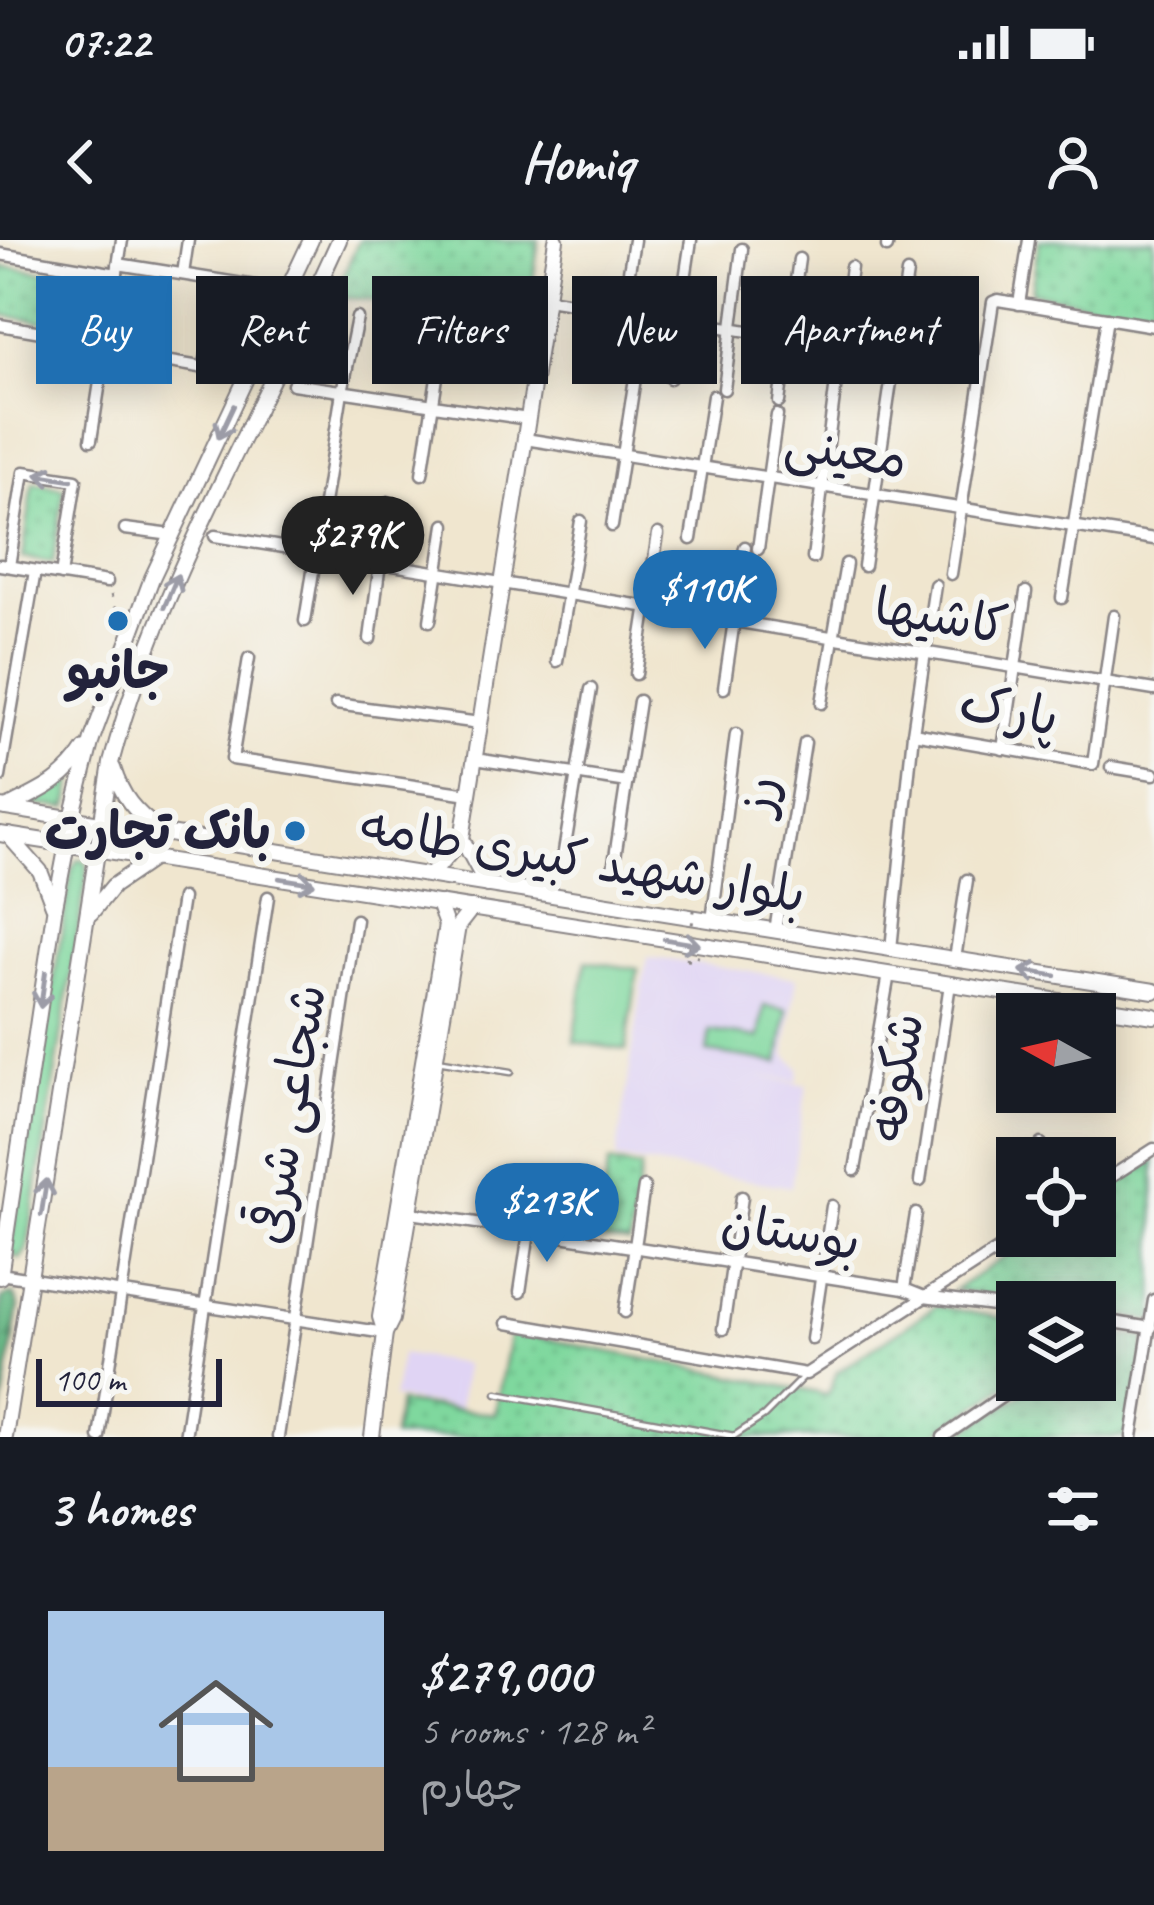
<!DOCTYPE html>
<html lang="en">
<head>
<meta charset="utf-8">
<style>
  :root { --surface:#171b24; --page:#20242c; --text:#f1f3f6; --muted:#9ea1a6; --accent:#1f6fb2 }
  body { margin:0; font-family:Caveat,"Playpen Sans Arabic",sans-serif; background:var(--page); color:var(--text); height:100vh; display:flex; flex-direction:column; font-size:45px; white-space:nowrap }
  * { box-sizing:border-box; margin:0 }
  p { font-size:39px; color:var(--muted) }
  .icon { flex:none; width:66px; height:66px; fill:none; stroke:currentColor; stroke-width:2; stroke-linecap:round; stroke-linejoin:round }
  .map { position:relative; height:1197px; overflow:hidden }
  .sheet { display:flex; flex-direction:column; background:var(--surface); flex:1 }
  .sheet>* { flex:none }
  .hud { position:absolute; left:36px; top:36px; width:1083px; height:108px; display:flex; gap:24px }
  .needle { width:78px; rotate:278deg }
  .tools { position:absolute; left:996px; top:753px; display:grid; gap:24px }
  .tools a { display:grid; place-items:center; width:120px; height:120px; border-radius:0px; background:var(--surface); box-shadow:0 6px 30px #0003; font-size:60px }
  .scale { position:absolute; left:36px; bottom:30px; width:186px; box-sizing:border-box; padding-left:12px; border:6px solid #22223b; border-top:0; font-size:33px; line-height:42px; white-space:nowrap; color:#22223b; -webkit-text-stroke:9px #f6f6f2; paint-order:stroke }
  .price { position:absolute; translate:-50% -102px; padding:0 27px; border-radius:42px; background:var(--accent); color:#fff; font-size:39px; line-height:78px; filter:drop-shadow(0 3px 6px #0008) }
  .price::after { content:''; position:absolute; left:50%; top:72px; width:36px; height:27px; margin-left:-18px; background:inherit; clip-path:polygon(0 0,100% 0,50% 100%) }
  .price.current { background:#222; color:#fff }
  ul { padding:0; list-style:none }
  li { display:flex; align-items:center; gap:36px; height:300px; padding:0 48px }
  li span { display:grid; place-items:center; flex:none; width:336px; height:240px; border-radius:0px; color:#555 }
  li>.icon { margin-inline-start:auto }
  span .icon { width:144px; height:144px; fill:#fffc; stroke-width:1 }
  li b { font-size:51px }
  h2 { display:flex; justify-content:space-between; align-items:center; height:144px; padding:0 48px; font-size:51px }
  .pill { padding:0 42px; border-radius:0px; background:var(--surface); box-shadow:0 6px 30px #0003; font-size:42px; line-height:108px }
  .pill.current { background:var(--accent); color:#fff }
  .status { display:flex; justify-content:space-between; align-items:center; height:84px; padding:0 60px; background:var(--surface); direction:ltr }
  .status svg { height:33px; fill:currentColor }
  header { display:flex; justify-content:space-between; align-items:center; height:156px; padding:0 48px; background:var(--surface); font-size:54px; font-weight:800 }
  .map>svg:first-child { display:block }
  .built { fill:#e0d4f4 }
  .grass { fill:#7fd89e; stroke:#507d6c; stroke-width:3 }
  .forest { fill:url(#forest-firs); stroke:#446d60; stroke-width:3 }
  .park { fill:url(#park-dots); stroke:#507d6c; stroke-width:3 }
  .garden { fill:url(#garden-furrows); stroke:#507d6c; stroke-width:3 }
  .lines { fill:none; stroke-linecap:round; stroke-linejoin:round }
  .lane-casing { stroke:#898485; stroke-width:9 }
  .street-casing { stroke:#898485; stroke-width:15 }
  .secondary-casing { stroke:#898485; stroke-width:18 }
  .path { stroke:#898485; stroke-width:3; stroke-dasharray:3 9; stroke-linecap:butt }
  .lane { stroke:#fff; stroke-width:4.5 }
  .street { stroke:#fff; stroke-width:10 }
  .secondary { stroke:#fff; stroke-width:14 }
  .path-bridge { stroke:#898485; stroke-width:3; stroke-dasharray:3 9; stroke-linecap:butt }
  .oneway { stroke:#9c9ca7 }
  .poi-dot { fill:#1f6fb2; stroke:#f6f6f2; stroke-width:4.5 }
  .labels { text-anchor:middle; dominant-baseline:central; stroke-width:12; stroke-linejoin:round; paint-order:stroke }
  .street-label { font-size:51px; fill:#22223b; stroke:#f6f6f2 }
  .poi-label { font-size:51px; font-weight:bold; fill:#22223b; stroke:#f6f6f2 }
</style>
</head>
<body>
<div class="status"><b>07:22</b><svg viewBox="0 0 49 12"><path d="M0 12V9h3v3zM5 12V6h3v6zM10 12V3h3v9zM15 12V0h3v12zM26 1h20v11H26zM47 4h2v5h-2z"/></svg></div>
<header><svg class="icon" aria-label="back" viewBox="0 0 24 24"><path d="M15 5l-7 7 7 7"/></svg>Homiq<svg class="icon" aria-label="person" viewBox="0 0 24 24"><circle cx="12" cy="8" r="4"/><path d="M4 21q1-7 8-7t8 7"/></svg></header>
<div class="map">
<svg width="1154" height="1197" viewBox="0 0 1154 1197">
  <defs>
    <pattern id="forest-firs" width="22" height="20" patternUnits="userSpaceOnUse" patternTransform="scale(3)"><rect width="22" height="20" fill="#67b885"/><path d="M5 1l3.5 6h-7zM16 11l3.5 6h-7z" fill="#54956e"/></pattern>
    <pattern id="park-dots" width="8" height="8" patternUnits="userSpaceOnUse" patternTransform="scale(3)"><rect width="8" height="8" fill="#7fd89e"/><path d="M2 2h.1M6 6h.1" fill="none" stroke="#6db989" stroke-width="1.8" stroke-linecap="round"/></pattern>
    <pattern id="garden-furrows" width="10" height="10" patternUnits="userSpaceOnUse" patternTransform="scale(3)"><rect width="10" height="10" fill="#7fd89e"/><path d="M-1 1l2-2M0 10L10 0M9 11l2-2" fill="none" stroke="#6db989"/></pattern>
  </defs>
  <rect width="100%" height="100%" fill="#f6f6f2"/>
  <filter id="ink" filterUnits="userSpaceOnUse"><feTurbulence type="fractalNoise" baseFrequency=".00833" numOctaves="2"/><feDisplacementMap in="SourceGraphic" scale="24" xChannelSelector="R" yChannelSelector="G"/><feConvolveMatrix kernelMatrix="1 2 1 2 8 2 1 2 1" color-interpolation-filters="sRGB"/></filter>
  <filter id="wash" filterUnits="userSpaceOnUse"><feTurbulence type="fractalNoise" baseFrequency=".004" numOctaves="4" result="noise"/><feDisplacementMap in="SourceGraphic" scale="48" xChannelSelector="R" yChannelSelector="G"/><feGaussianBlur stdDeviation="2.7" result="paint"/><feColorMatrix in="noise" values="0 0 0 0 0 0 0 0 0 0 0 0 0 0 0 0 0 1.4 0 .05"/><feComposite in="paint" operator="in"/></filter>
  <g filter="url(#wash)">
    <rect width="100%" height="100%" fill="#f0e6cf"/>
    <!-- built -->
    <g class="built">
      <path d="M647 717 797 738 785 815 800 828 798 841 758 836 807 845 791 947 616 919Z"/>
      <path d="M401 1114 465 1124 459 1168 393 1158Z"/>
    </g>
    <!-- grass -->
    <g class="grass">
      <path d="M78 619 85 620 88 626 86 641 27 1009 20 1019 12 1014 10 1005 72 629Z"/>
      <path d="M586 721 638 729 626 810 574 802Z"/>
      <path d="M764 766 787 770 779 823 707 812 710 791 759 798Z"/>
    </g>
    <!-- forest -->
    <path class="forest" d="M8 1055H14L19 1066 0 1186V1069L2 1058Z"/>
    <!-- park -->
    <g class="park">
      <path d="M359 0H539L527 79 334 56Z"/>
      <path d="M1039 0H1154V76L1031 52Z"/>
      <path d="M0 26 103 40 97 90 0 75Z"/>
      <path d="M33 242 64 248 53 323 23 318Z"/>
      <path d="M1154 920V1081L1095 1072V1062H1031L954 1050 1037 996H1095V958Z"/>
      <path d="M609 923 641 928 629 1004 532 989 538 951 602 961Z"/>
      <path d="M936 1066 1017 1081V1138L930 1197H393L399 1163 495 1174 510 1092 828 1155 837 1132Z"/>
      <path d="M1114 1094 1146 1098 1130 1197H955L1044 1140H1095V1106Z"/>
    </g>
    <!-- garden -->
    <path class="garden" d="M75 533 68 568 26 564 51 552Z"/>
  </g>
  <g filter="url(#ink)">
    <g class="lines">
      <defs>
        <g id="lane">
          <path d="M437 820 511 832"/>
          <path d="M497 1153 734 1196 764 1176 802 1138"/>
        </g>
        <g id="street">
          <path d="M887 7 888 0"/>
          <path d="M0 14 117 34"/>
          <path d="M118 24 287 51"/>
          <path d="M183 34 188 0"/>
          <path d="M547 59 918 118"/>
          <path d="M1019 64 1029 0"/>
          <path d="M0 85 106 103"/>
          <path d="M164 121 248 135"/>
          <path d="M204 128 223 41"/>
          <path d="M613 132 634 0"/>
          <path d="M670 138 691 0"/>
          <path d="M293 144 528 179"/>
          <path d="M724 149 742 9"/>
          <path d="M779 162 799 19"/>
          <path d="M525 199 1154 299"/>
          <path d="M91 200 122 0"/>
          <path d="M422 234 444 92"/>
          <path d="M612 286 635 138"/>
          <path d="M125 289 172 295"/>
          <path d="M215 296 1154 450"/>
          <path d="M691 299 713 156"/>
          <path d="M758 309 777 175"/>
          <path d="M813 318 851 27"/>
          <path d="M0 325 107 342"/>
          <path d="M9 326 24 232 76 240 61 335"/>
          <path d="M864 326 907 33"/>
          <path d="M951 334 993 62 998 60 1154 86"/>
          <path d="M1062 358 1107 78"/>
          <path d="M305 381 342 152 357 78"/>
          <path d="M430 381 445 285"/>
          <path d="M370 399 388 262"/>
          <path d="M249 418 232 519 469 554"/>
          <path d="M557 421 581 281"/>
          <path d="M636 434 658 294"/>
          <path d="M724 448 745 307"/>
          <path d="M822 463 846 324"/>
          <path d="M336 464 480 483"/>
          <path d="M913 493 1093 524 1114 376"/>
          <path d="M1003 509 1026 352"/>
          <path d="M475 519 627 542"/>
          <path d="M1111 527 1154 534"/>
          <path d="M0 537 35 331"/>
          <path d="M561 630 591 449"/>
          <path d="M613 630 639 461"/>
          <path d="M712 681 736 494"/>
          <path d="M775 691 805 503"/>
          <path d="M891 709 913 493 935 345"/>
          <path d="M955 719 967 640"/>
          <path d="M1040 918 1041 904"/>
          <path d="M855 930 889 734"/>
          <path d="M920 941 950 744"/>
          <path d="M1095 947 1154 909"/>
          <path d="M405 972 904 1049 924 1057 1017 1069"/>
          <path d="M0 1034 385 1093"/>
          <path d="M904 1049 916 974"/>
          <path d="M520 1052 536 946"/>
          <path d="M625 1072 644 947"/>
          <path d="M1095 1079 1151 1088"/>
          <path d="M507 1083 806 1134 1019 996"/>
          <path d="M723 1089 742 957"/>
          <path d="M1095 1093 1112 1081"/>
          <path d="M812 1099 832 966"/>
          <path d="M99 1197 182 658"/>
          <path d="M185 1197 268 657"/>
          <path d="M278 1197 356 680"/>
          <path d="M943 1197 1026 1140"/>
          <path d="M1132 1197 1154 1060"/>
        </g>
        <g id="secondary">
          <path d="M113 528C122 557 134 571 159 590"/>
          <path d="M0 567 1154 751"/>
          <path d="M6 568C40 551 64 542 85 509"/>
          <path d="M0 594 1154 776"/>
          <path d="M8 595 40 631 53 665"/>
          <path d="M462 599 487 645"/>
          <path d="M431 635 462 599 556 0"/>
          <path d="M91 673 113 646 154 618"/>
          <path d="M0 1037 54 672 72 578 92 499 152 338 311 0"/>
          <path d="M385 1093 380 1077 446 685 438 663"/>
          <path d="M5 1197 111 523C160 338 261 174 339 0"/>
          <path d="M372 1197 385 1093 392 1079 458 686 472 668"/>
        </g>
      </defs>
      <!-- lane casing -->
      <use href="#lane" class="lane-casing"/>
      <!-- street casing -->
      <use href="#street" class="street-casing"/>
      <!-- secondary casing -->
      <use href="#secondary" class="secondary-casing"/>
      <!-- path -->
      <g class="path">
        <path d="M111 355 118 376"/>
        <path d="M687 720 696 721 698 715"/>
      </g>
      <!-- lane -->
      <use href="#lane" class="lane"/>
      <!-- street -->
      <use href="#street" class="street"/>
      <!-- secondary -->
      <use href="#secondary" class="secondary"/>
      <!-- path-bridge -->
      <path class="path-bridge" d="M687 720 695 664"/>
    </g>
    <!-- one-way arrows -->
    <defs><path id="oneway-shaft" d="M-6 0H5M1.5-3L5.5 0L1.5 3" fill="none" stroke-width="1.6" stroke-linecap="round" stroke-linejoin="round" transform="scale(3)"/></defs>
    <g class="oneway">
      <use href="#oneway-shaft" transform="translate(226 182) rotate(115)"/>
      <use href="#oneway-shaft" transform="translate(54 237) rotate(-171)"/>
      <use href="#oneway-shaft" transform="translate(171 351) rotate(-67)"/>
      <use href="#oneway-shaft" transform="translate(297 641) rotate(9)"/>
      <use href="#oneway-shaft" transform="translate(682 702) rotate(9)"/>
      <use href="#oneway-shaft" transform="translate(1038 733) rotate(-171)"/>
      <use href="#oneway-shaft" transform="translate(43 750) rotate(98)"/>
      <use href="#oneway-shaft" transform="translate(44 957) rotate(-81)"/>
    </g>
  </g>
  <!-- markers -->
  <g class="poi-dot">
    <circle cx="118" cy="381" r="12"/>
    <circle cx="295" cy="591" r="12"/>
  </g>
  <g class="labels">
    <!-- street labels -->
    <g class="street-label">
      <text transform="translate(846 211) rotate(9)">معینی</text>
      <text transform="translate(941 376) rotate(9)">کاشیها</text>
      <text transform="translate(1009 470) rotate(10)">پارک</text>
      <text transform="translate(757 555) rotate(-81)">رز</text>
      <text transform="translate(583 620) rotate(9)">بلوار شهید کبیری طامه</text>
      <text transform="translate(896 837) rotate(-81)">شکوفه</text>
      <text transform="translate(288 874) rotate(-81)">شجاعی شرقی</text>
      <text transform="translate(791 992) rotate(9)">بوستان</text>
    </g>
    <!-- poi labels -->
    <g class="poi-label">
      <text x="118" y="431">جانبو</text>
      <text x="271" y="591" text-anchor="end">بانک تجارت</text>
    </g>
  </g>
</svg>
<div class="tools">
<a><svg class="needle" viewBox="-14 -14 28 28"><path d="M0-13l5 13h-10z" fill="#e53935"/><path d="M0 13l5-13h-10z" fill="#9ea1a6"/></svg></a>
<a><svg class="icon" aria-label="locate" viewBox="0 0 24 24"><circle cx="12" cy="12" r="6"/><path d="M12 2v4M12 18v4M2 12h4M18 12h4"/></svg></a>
<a><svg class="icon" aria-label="layers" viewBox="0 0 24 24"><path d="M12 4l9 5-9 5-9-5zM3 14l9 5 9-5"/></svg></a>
</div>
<div class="scale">100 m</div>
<b class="price current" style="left:353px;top:358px">$279K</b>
<b class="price" style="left:705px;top:412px">$110K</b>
<b class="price" style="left:547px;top:1025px">$213K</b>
<div class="hud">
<a class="pill current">Buy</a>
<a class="pill">Rent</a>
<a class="pill">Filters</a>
<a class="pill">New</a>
<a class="pill">Apartment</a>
</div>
</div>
<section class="sheet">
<h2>3 homes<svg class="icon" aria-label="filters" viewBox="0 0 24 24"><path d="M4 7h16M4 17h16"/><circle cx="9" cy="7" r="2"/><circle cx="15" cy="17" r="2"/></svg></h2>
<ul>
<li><span style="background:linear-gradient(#a9c7e8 65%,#b9a48a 0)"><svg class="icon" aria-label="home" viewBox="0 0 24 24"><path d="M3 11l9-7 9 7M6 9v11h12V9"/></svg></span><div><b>$279,000</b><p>5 rooms · 128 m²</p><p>چهارم</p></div></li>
</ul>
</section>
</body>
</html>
